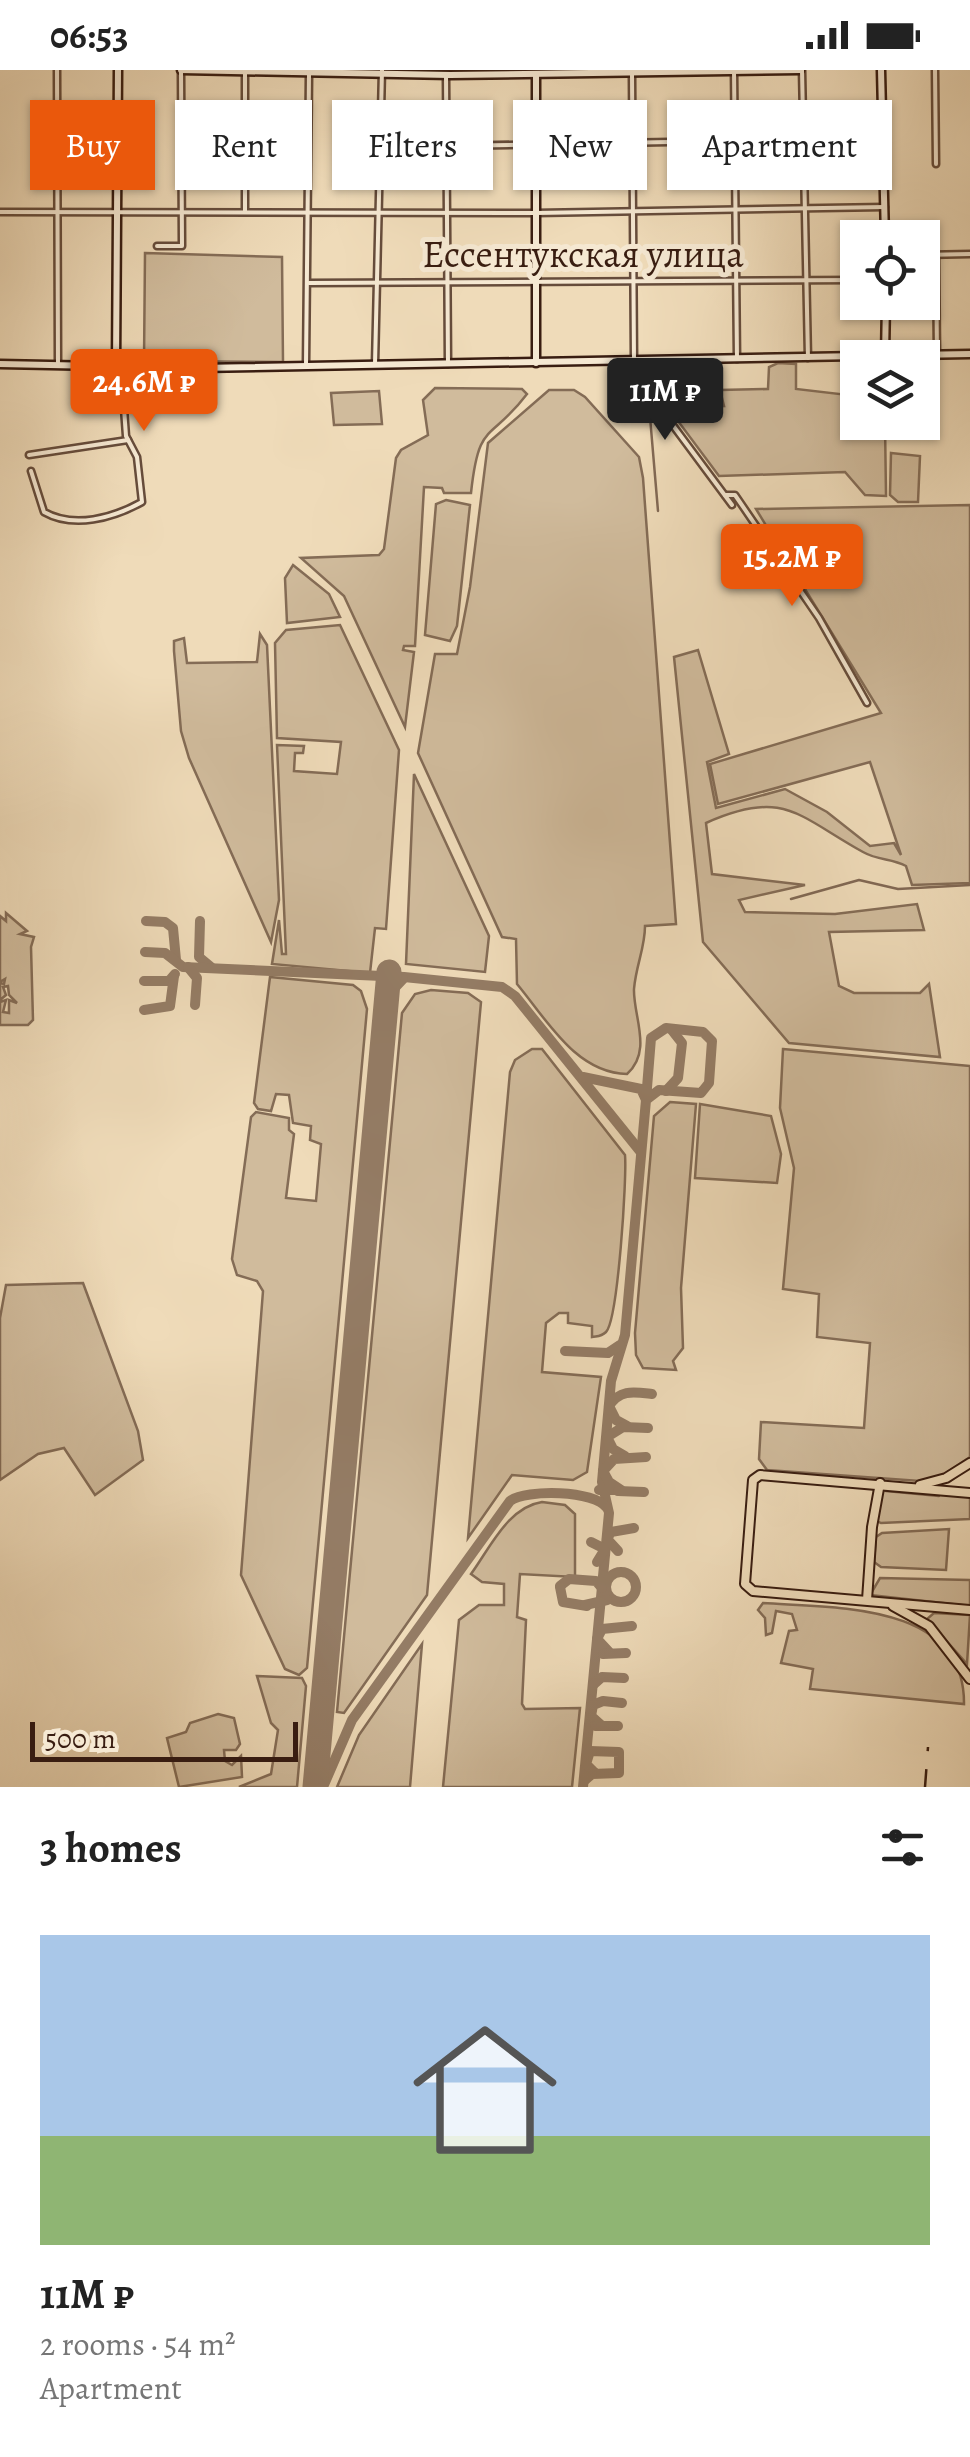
<!DOCTYPE html>
<html lang="en">
<head>
<meta charset="utf-8">
<style>
  :root { --surface:#fff; --page:#f6f6f6; --text:#222; --muted:#767676; --accent:#ea580c }
  body { margin:0; font-family:Alegreya,serif; background:var(--page); color:var(--text); height:100vh; display:flex; flex-direction:column; font-size:38px; white-space:nowrap }
  * { box-sizing:border-box; margin:0 }
  p { font-size:32px; color:var(--muted) }
  .icon { flex:none; width:55px; height:55px; fill:none; stroke:currentColor; stroke-width:2; stroke-linecap:round; stroke-linejoin:round }
  .map { position:relative; height:1717px; overflow:hidden }
  .drawer { display:flex; flex-direction:column; background:var(--surface); flex:1 }
  .drawer>* { flex:none }
  .banner { position:absolute; left:30px; top:30px; width:910px; height:90px; display:flex; gap:20px }
  .buttons { position:absolute; left:840px; top:150px; display:grid; gap:20px }
  .buttons a { display:grid; place-items:center; width:100px; height:100px; border-radius:0px; background:var(--surface); box-shadow:0 2px 8px #0004; font-size:50px }
  .scale { position:absolute; left:30px; bottom:25px; width:268px; box-sizing:border-box; padding-left:10px; border:5px solid #391d11; border-top:0; font-size:28px; line-height:35px; white-space:nowrap; color:#391d11; -webkit-text-stroke:8px #f5e8d2; paint-order:stroke }
  .price { position:absolute; translate:-50% -85px; padding:0 22px; border-radius:10px; background:var(--accent); color:#fff; font-size:32px; line-height:65px; filter:drop-shadow(0 2px 5px #0008) }
  .price::after { content:''; position:absolute; left:50%; top:60px; width:30px; height:22px; margin-left:-15px; background:inherit; clip-path:polygon(0 0,100% 0,50% 100%) }
  .price.current { background:#222; color:#fff }
  ul { padding:0; list-style:none }
  li { display:grid; align-content:center; gap:20px; height:530px; padding:0 40px }
  li span { display:grid; place-items:center; height:310px; border-radius:0px; color:#555 }
  li>.icon { margin-inline-start:auto }
  span .icon { width:180px; height:180px; fill:#fffc; stroke-width:1 }
  li b { font-size:42px }
  h2 { display:flex; justify-content:space-between; align-items:center; height:120px; padding:0 40px; font-size:42px }
  .tag { padding:0 35px; border-radius:0px; background:var(--surface); box-shadow:0 2px 8px #0004; font-size:35px; line-height:90px }
  .tag.current { background:var(--accent); color:#fff }
  .status { display:flex; justify-content:space-between; align-items:center; height:70px; padding:0 50px; background:var(--surface); direction:ltr }
  .status svg { height:28px; fill:currentColor }
  .map>svg:first-child { display:block }
  .green { fill:#d0bb9c; stroke:#846c56; stroke-width:2.5 }
  .lines { fill:none; stroke-linecap:round; stroke-linejoin:round }
  .stream { stroke:#816854; stroke-width:2.5 }
  .taxiway { stroke:#947c65; stroke-width:10 }
  .runway { stroke:#947c65; stroke-width:25 }
  .street-casing { stroke:#664c3b; stroke-width:9 }
  .secondary-casing { stroke:#391d11; stroke-width:11 }
  .primary-casing { stroke:#391d11; stroke-width:12 }
  .street { stroke:#f5e8d2; stroke-width:4 }
  .secondary { stroke:#f5e8d2; stroke-width:6 }
  .primary { stroke:#efdbb9; stroke-width:8 }
  .rail { stroke:#391d11; stroke-width:2.5; stroke-dasharray:18 18; stroke-linecap:butt }
  .labels { text-anchor:middle; dominant-baseline:central; stroke-width:10; stroke-linejoin:round; paint-order:stroke }
  .street-label { font-size:38px; fill:#391d11; stroke:#f5e8d2 }
</style>
</head>
<body>
<div class="status"><b>06:53</b><svg viewBox="0 0 49 12"><path d="M0 12V9h3v3zM5 12V6h3v6zM10 12V3h3v9zM15 12V0h3v12zM26 1h20v11H26zM47 4h2v5h-2z"/></svg></div>
<div class="map">
<svg width="970" height="1717" viewBox="0 0 970 1717">
  <rect width="100%" height="100%" fill="#efdbb9"/>
  <filter id="stains"><feTurbulence type="fractalNoise" baseFrequency=".002" numOctaves="4"/><feColorMatrix values="0 0 0 0 .2 0 0 0 0 .09 0 0 0 0 .02 0 0 0 .5 -.17"/></filter>
  <radialGradient id="worn" r=".72"><stop offset=".6" stop-color="#630" stop-opacity="0"/><stop offset="1" stop-color="#630" stop-opacity=".3"/></radialGradient>
  <!-- green -->
  <g class="green">
    <path d="M201 40H210L212 48 223 50 222 104 213 106 219 114 203 117 202 105 213 60 200 46Z"/>
    <path d="M145 183 282 187 283 292 144 291Z"/>
    <path d="M778 293 796 294V319L857 326 858 352 885 353 886 426 865 425 845 402 719 406 672 343 670 338 724 336 720 320 768 319 769 297Z"/>
    <path d="M435 318 522 319 527 324C490 373 479 349 471 423H444L442 418 424 417 415 576H404L403 580 414 582 405 657 344 526 301 488 379 485 384 479 396 388 401 380 428 365 423 330Z"/>
    <path d="M549 320H574L585 327 639 387 643 408 676 854 645 856C645 878 636 895 634 919 633 946 653 981 627 1004 576 1003 547 950 517 914L516 869 502 867 418 683 435 584H457L470 517 488 373Z"/>
    <path d="M379 321 382 354 334 355 331 323Z"/>
    <path d="M891 383 920 386 918 432H898L890 425Z"/>
    <path d="M446 430 470 435 457 556 450 571 425 565 436 434Z"/>
    <path d="M970 435V813L912 815 906 796C891 788 879 791 863 782 798 746 784 718 706 753L712 804 805 815 739 830 745 842 835 844 917 834 924 860 829 862 839 916 854 923H920L929 914 940 987 789 973 703 872 674 587 698 580 729 684 707 692 716 738 785 719 827 742 870 776 894 773 901 785 870 692 718 734 710 694 881 643 756 439Z"/>
    <path d="M293 495 329 524 340 547 287 553 285 508Z"/>
    <path d="M340 555 399 680 386 859 375 858 370 903 272 894 279 850 282 884H286L277 675 304 676 303 683H295L294 701 337 704 341 672 277 668 275 573 286 560Z"/>
    <path d="M260 564 267 575 279 830 271 872 189 688 181 661 174 581V571L184 568 187 593 257 592Z"/>
    <path d="M414 704 489 866 485 902 406 894Z"/>
    <path d="M6 843 27 861 20 864 34 867 31 877 33 950 28 955H0V932L6 930 3 942 9 943V930L17 933 9 925 8 916 3 917 6 925 0 930V913L4 914 5 909 0 912V846L6 851Z"/>
    <path d="M270 907 353 915 361 921 367 939 307 1598 299 1605 285 1599 241 1505 263 1221 257 1211 237 1205 232 1189 251 1047 256 1042 289 1048V1060L294 1064 286 1128 316 1131 321 1074 310 1070 311 1056 293 1053 289 1025 276 1024 271 1041 258 1039 254 1033Z"/>
    <path d="M431 920 468 923 481 932 427 1525 344 1643 337 1642 402 943 415 924Z"/>
    <path d="M532 979H542L625 1085C627 1107 618 1250 606 1262 601 1267 598 1266 592 1267V1256L568 1253V1243H559L546 1253 542 1302 601 1307 587 1402 573 1410 512 1405 468 1468 510 1002 515 990Z"/>
    <path d="M783 979 970 996V1387L943 1405 920 1411 767 1400 759 1389 761 1352 864 1358 870 1273 817 1267 819 1224 783 1219 794 1098 780 1038Z"/>
    <path d="M670 1032 696 1034 681 1218 683 1278 673 1291 676 1300 643 1298 636 1285 635 1263 654 1046Z"/>
    <path d="M700 1034 771 1046 781 1084 777 1113 695 1108Z"/>
    <path d="M83 1213 138 1361 143 1390 95 1425 64 1378 38 1384 0 1410V1248L6 1215Z"/>
    <path d="M883 1418 970 1427V1449L881 1453 877 1451Z"/>
    <path d="M542 1432 565 1435 575 1444V1507L520 1504 517 1547 526 1550 522 1634 525 1639 580 1638 572 1717H443L459 1550 479 1535H504V1514L482 1512 471 1504C490 1478 508 1437 542 1432Z"/>
    <path d="M949 1459 946 1500 881 1497 874 1492 876 1467 882 1463Z"/>
    <path d="M880 1508 970 1510V1536L870 1525Z"/>
    <path d="M763 1533C835 1538 965 1532 964 1634L810 1619 813 1599 781 1593 789 1561 797 1560 792 1544 776 1541 772 1563 766 1565 765 1548 758 1540Z"/>
    <path d="M934 1543 970 1545 967 1594 927 1549Z"/>
    <path d="M422 1574 410 1717H337L359 1665Z"/>
    <path d="M257 1606 302 1608 306 1616 297 1717H239L271 1704 278 1660 271 1653Z"/>
    <path d="M218 1644 234 1648 240 1674 236 1680H224L225 1691 232 1695 241 1686 242 1707 179 1717 167 1668 186 1662 190 1653Z"/>
  </g>
  <g class="lines">
    <!-- stream -->
    <g class="stream">
      <path d="M649 335 658 441"/>
      <path d="M791 829 859 810 898 819 970 815"/>
      <path d="M949 1412 968 1398"/>
      <path d="M886 1421 939 1426"/>
    </g>
    <!-- taxiway -->
    <g class="taxiway">
      <path d="M146 851 165 852 173 858 176 890"/>
      <path d="M200 851 199 887 211 897"/>
      <path d="M145 882 165 883 183 897 404 907 502 917 515 926 640 1081"/>
      <path d="M188 897 197 908 195 935"/>
      <path d="M144 911H169L175 904"/>
      <path d="M386 927 403 909"/>
      <path d="M144 940 170 936 174 906"/>
      <path d="M583 1007 641 1019 646 1030 659 1020 701 1023 709 1013 712 971 703 962 666 958 651 968 646 1030 625 1265 611 1311 602 1412 609 1443 583 1717"/>
      <path d="M666 1021 678 1008 682 973 671 959"/>
      <path d="M565 1281 608 1283 620 1275"/>
      <path d="M627 1356 616 1350 609 1336C620 1319 634 1322 652 1324"/>
      <path d="M625 1386 613 1379 607 1367 623 1357 648 1358"/>
      <path d="M599 1420H621L609 1412 603 1401 614 1389 646 1387"/>
      <path d="M618 1421 644 1422"/>
      <path d="M591 1472 605 1479 597 1492"/>
      <path d="M618 1481 607 1469 611 1462 634 1458"/>
      <circle cx="621" cy="1517" r="15"/>
      <path d="M560 1516 569 1509 596 1511 602 1518"/>
      <path d="M560 1517 563 1532 587 1536"/>
      <path d="M585 1535 607 1530"/>
      <path d="M609 1582 597 1569 602 1559 632 1556"/>
      <path d="M603 1584 626 1583"/>
      <path d="M593 1615 602 1607 624 1608"/>
      <path d="M601 1655 591 1646 593 1635 603 1631 622 1633"/>
      <path d="M595 1656H618"/>
      <path d="M584 1711 592 1704 619 1703V1682L590 1681 586 1694 595 1703"/>
      <path d="M323 1717 352 1650 510 1431C526 1419 595 1420 607 1438"/>
    </g>
    <!-- runway -->
    <path class="runway" d="M315 1717 389 902"/>
    <defs>
      <g id="street">
        <path d="M57 0 58 295"/>
        <path d="M734 0 737 289"/>
        <path d="M802 0 808 288"/>
        <path d="M935 0 936 94"/>
        <path d="M446 5 448 294"/>
        <path d="M632 5 634 291 663 342 732 435"/>
        <path d="M449 76 883 68"/>
        <path d="M0 142 536 143 885 137"/>
        <path d="M245 142V2"/>
        <path d="M157 176H182L181 1"/>
        <path d="M922 185 970 184"/>
        <path d="M936 185 937 285"/>
        <path d="M309 213 858 210"/>
        <path d="M375 294 382 0"/>
        <path d="M306 295 309 5"/>
        <path d="M29 385 128 370"/>
        <path d="M31 401 44 442C74 459 113 448 142 432L137 387 126 366 121 297"/>
        <path d="M725 425H735L819 548 867 633"/>
      </g>
      <g id="secondary">
        <path d="M181 0 450 5 800 0"/>
        <path d="M881 0 885 168"/>
        <path d="M885 286 886 232"/>
        <path d="M536 293V4"/>
        <path d="M0 294 199 298 970 284"/>
        <path d="M116 296 118 0"/>
      </g>
      <g id="primary">
        <path d="M920 1415 946 1408 970 1393"/>
        <path d="M970 1423 760 1405 753 1410 745 1514 753 1521 970 1540"/>
        <path d="M867 1530 872 1457 880 1413"/>
        <path d="M893 1536 929 1556 970 1609"/>
      </g>
    </defs>
    <!-- street casing -->
    <use href="#street" class="street-casing"/>
    <!-- secondary casing -->
    <use href="#secondary" class="secondary-casing"/>
    <!-- primary casing -->
    <use href="#primary" class="primary-casing"/>
    <!-- street -->
    <use href="#street" class="street"/>
    <!-- secondary -->
    <use href="#secondary" class="secondary"/>
    <!-- primary -->
    <use href="#primary" class="primary"/>
    <!-- rail -->
    <path class="rail" d="M925 1717 928 1677"/>
  </g>
  <g class="labels">
    <!-- street labels -->
    <g class="street-label">
      <text x="583" y="184">Ессентукская улица</text>
    </g>
  </g>
  <rect width="100%" height="100%" filter="url(#stains)"/>
  <rect width="100%" height="100%" fill="url(#worn)"/>
</svg>
<div class="buttons">
<a><svg class="icon" aria-label="locate" viewBox="0 0 24 24"><circle cx="12" cy="12" r="6"/><path d="M12 2v4M12 18v4M2 12h4M18 12h4"/></svg></a>
<a><svg class="icon" aria-label="layers" viewBox="0 0 24 24"><path d="M12 4l9 5-9 5-9-5zM3 14l9 5 9-5"/></svg></a>
</div>
<div class="scale">500 m</div>
<b class="price" style="left:144px;top:364px">24.6M ₽</b>
<b class="price current" style="left:665px;top:373px">11M ₽</b>
<b class="price" style="left:792px;top:539px">15.2M ₽</b>
<div class="banner">
<a class="tag current">Buy</a>
<a class="tag">Rent</a>
<a class="tag">Filters</a>
<a class="tag">New</a>
<a class="tag">Apartment</a>
</div>
</div>
<section class="drawer">
<h2>3 homes<svg class="icon" aria-label="filters" viewBox="0 0 24 24"><path d="M4 7h16M4 17h16"/><circle cx="9" cy="7" r="2"/><circle cx="15" cy="17" r="2"/></svg></h2>
<ul>
<li><span style="background:linear-gradient(#a9c7e8 65%,#8fb573 0)"><svg class="icon" aria-label="home" viewBox="0 0 24 24"><path d="M3 11l9-7 9 7M6 9v11h12V9"/></svg></span><div><b>11M ₽</b><p>2 rooms · 54 m²</p><p>Apartment</p></div></li>
</ul>
</section>
</body>
</html>
